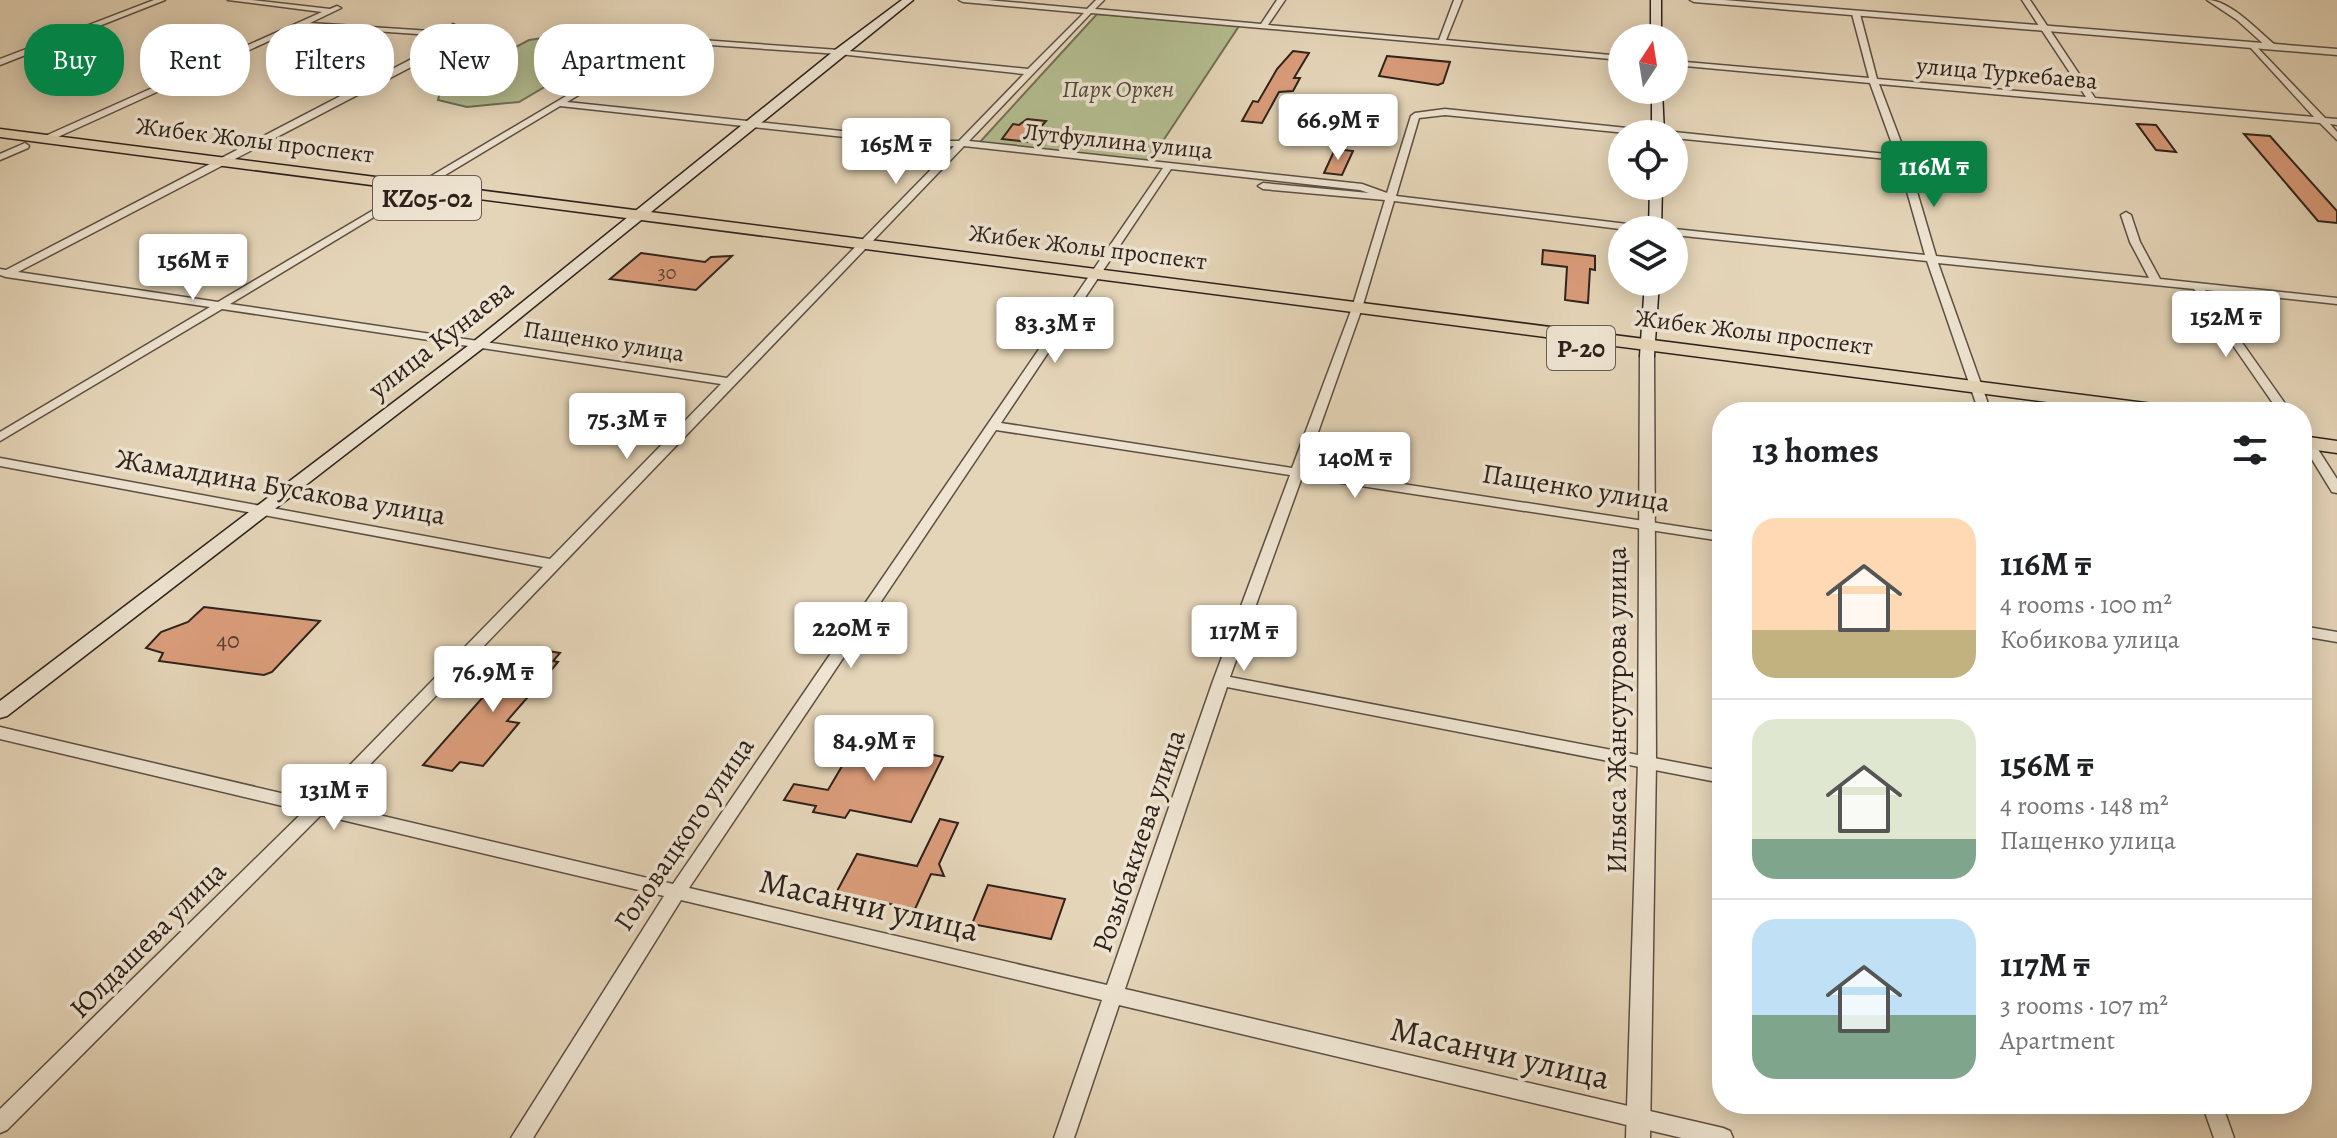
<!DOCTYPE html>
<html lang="en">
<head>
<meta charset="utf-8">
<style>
  :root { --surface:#fff; --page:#f2f2f2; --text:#202124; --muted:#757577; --line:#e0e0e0; --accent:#0b8043 }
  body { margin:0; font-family:Alegreya,serif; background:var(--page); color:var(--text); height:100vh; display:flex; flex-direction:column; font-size:30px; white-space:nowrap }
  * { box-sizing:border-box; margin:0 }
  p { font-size:26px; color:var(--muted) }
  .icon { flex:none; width:44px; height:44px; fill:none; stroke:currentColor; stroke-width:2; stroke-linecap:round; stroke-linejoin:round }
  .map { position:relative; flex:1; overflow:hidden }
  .panel { position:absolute; left:1712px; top:402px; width:600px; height:712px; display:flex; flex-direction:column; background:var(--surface); border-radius:32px; box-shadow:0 4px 20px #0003 }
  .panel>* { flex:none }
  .hud { position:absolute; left:24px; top:24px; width:760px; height:72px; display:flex; gap:16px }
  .needle { width:52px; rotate:12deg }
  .fabs { position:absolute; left:1608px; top:24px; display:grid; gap:16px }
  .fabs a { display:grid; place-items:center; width:80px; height:80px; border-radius:50%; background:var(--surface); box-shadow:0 4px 20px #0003; font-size:40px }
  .price { position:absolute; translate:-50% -68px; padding:0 18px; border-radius:8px; background:#fff; color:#222; font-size:26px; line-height:52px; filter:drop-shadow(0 2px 4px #0008) }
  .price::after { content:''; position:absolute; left:50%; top:48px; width:24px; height:18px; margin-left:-12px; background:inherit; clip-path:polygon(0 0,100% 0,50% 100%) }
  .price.selected { background:var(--accent); color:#fff }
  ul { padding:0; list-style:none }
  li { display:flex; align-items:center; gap:24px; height:200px; padding:0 40px }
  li+li { border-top:2px solid var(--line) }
  li span { display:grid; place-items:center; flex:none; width:224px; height:160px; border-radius:24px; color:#555 }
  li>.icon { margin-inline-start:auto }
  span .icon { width:96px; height:96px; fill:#fffc; stroke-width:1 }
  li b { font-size:34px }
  h2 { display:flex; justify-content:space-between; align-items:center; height:96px; padding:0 40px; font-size:34px }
  .chip { padding:0 28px; border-radius:32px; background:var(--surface); box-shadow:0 4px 20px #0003; font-size:28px; line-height:72px }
  .chip.selected { background:var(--accent); color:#fff }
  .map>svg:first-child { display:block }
  .green { fill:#b3bd90; stroke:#707056; stroke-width:2 }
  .building { fill:#da9c7a; stroke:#2e221c; stroke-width:2 }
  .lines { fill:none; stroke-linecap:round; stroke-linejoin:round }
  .minor-casing { stroke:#5c4f43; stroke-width:3 }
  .tertiary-casing { stroke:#5c4f43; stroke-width:3 }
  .secondary-casing { stroke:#2e221c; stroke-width:3 }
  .trunk-casing { stroke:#2e221c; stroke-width:3 }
  .minor { fill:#eee4d1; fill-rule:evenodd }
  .tertiary { fill:#eee4d1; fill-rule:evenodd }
  .secondary { fill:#eee4d1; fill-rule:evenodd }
  .trunk { fill:#e5d5b8; fill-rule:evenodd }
  .labels { text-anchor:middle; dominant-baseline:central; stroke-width:7; stroke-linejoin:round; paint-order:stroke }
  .far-number-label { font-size:20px; fill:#594034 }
  .far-street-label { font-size:24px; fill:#2e221c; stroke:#eee4d1 }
  .far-park-label { font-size:24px; font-style:italic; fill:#4f4939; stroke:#eee4d1 }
  .number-label { font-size:24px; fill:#594034 }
  .shield { fill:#eee4d1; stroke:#685c52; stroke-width:2 }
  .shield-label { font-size:26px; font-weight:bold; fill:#2e221c }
  .street-label { font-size:28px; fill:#2e221c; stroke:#eee4d1 }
  .near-street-label { font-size:34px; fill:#2e221c; stroke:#eee4d1 }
</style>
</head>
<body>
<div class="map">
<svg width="2337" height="1138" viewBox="0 0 2337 1138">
  <rect width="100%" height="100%" fill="#e5d5b8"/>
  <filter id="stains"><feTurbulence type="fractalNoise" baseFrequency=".0025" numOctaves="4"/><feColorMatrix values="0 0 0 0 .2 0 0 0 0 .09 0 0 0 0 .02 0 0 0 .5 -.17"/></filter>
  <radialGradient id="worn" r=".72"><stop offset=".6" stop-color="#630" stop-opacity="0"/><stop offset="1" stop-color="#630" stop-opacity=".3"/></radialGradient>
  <!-- green -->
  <g class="green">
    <path d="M1097 14 1239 26 1149 162 979 143Z"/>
    <path d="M578 33 607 37 614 46 519 102 467 107 438 100 441 87 529 40Z"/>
  </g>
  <!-- building -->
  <g class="building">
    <path d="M1293 51 1309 53 1294 78H1300L1293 91 1279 92 1262 123 1242 121 1253 101 1258 102 1277 69Z"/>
    <path d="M1387 56 1450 62 1443 83 1438 85 1379 76Z"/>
    <path d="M1027 119 1046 121 1028 142 1002 139 1013 124 1019 125Z"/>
    <path d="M2137 124 2156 125 2176 152 2156 150Z"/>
    <path d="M2244 134 2270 136 2337 211V223L2318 221Z"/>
    <path d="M1335 149 1353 151 1342 175 1324 173Z"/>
    <path d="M1543 250 1595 256V270L1590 269 1588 303 1565 300 1567 267 1542 264Z"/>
    <path d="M641 253 705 262 711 257 732 256 696 290 610 279Z"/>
    <path d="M204 607 320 621 272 672 264 675 159 661 163 653 146 648 161 632 188 622Z"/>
    <path d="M531 648 560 653 553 661 558 662 548 674 527 686 534 690 507 721 519 723 483 766 460 762 452 771 423 765 521 654 525 655Z"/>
    <path d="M858 739 943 757 911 822 850 810 845 818 813 812 816 806 784 800 794 784 828 790Z"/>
    <path d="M940 819 958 823 939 864 944 876 931 874 915 909 836 893 857 854 917 866Z"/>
    <path d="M988 885 1065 899 1051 939 972 924Z"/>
  </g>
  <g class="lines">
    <defs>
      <g id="minor">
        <path d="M228 0H251L330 9 337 6 341 8 310 23 446 32 453 24 457 26 453 34 456 41 438 53 18 272 218 302 404 192 409 195 407 197 230 304 727 378 954 146 936 147 560 106 422 189H416V185L664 38 661 35 601 30 597 28 598 26 663 31 673 38 839 50 1028 69 1084 13 963 2 959 0H987L1087 9 1096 0H1104L1095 9 1261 24 1277 0H1285L1268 25 1439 40 1454 0H1462L1446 40 1622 56V60L1091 13 969 141 1362 184 1387 193 1411 116 1415 113 1445 109 1665 132 1666 134H1636L1445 115 1419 118 1396 196 1652 227 1657 230H1628L1394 201 1362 308 1305 469 1722 533V541L1302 477 1230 677 1722 771V783L1227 687 1125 989 1723 1128 1730 1131 1733 1138H1682L1119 1005 1074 1138H1054L1102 1000 681 900 533 1138H511L664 896 321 815 7 1130 0 1133V1109L304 811 0 739V727L315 801 543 567 0 466V458L550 559 721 384 222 309 0 441V432L210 307 6 277 0 275V269L6 270 448 40 446 36 302 26 49 141H43V137L322 12ZM667 42 839 54 1024 74 959 141H936L567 102ZM964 146 1163 168 673 884 332 804ZM1171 169 1360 190 1369 193 1263 183 1258 186 1263 189 1385 200 1352 308 1292 468 1001 423ZM996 430 1290 475 1213 681 1107 985 689 888Z"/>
        <path d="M2022 0H2030L2095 98 2314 117 2250 47V43H2253L2325 118 2337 119V125L2330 124 2337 132V140L2320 123 1879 84 1907 158 1936 256 2149 278 2130 242 2121 215 2126 212 2131 215 2140 242 2160 279 2337 298V304L2205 290 2291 412H2279L2194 289 1938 263 1991 412H1979L1927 261 1674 235V230H1670L1674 229 1925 255 1898 160 1674 138V134H1670L1674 132 1896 155 1870 83 1674 65V61L1869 78 1852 14 1856 12 1860 14 1877 79 2086 97Z"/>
        <path d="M2207 0C2230 0 2257 30 2274 44V48H2268L2237 20Z"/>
        <path d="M25 143 29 146 28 148 0 160V154Z"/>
        <path d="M2308 439 2312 440 2337 479V493L2332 492 2302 443Z"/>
        <path d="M2302 626 2337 632V642L2302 636Z"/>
        <path d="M2202 1104H2222L2234 1138H2214Z"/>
      </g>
      <g id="tertiary">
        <path d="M154 0H165L0 65V59Z"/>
        <path d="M1690 0H1724L2337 49V55L1694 2Z"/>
        <path d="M1647 352 1654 356 1656 762 1650 1138H1626L1638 762 1640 356Z"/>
      </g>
      <g id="secondary">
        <path d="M902 0H913L483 348 7 716 0 718V701L473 342 835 50Z"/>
        <rect x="1651" y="0" width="10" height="38"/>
        <path d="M1652 90H1662L1664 134H1652Z"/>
        <path d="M1650 186H1662L1661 230H1649Z"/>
        <path d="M1645 282H1659L1654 356 1647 360 1640 356Z"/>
      </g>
      <g id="trunk">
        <path d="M0 129 2169 406 2179 412H2125L0 137Z"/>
        <path d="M2302 436 2337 441V453L2302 448Z"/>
      </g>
    </defs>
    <!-- minor casing -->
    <use href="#minor" class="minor-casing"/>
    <!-- tertiary casing -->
    <use href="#tertiary" class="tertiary-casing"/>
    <!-- secondary casing -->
    <use href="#secondary" class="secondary-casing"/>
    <!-- trunk casing -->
    <use href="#trunk" class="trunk-casing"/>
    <!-- minor -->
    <use href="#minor" class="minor"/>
    <!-- tertiary -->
    <use href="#tertiary" class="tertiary"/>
    <!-- secondary -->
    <use href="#secondary" class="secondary"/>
    <!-- trunk -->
    <use href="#trunk" class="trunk"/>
  </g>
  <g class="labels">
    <!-- far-number labels -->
    <g class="far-number-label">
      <text x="667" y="272">30</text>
    </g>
    <!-- far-street labels -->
    <g class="far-street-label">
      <text transform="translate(2007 73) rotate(5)">улица Туркебаева</text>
      <text transform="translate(255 140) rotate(7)">Жибек Жолы проспект</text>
      <text transform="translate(1118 141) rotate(6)">Лутфуллина улица</text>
      <text transform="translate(1088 247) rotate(7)">Жибек Жолы проспект</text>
      <text transform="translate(1754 332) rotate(7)">Жибек Жолы проспект</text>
      <text transform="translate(604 341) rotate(9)">Пащенко улица</text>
    </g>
    <!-- far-park labels -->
    <g class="far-park-label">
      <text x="1118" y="89">Парк Оркен</text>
    </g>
    <!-- number labels -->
    <g class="number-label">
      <text x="228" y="640">40</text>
    </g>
    <!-- shield labels -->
    <g class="shield">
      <rect x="373" y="176" width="108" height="44" rx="6"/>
      <rect x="1547" y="326" width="68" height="44" rx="6"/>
    </g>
    <g class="shield-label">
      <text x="427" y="198">KZ05-02</text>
      <text x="1581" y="348">Р-20</text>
    </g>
    <!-- street labels -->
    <g class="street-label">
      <text transform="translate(441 339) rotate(-38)">улица Кунаева</text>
      <text transform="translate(281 487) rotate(10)">Жамалдина Бусакова улица</text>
      <text transform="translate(1576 488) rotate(9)">Пащенко улица</text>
      <text transform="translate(1617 710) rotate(-90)">Ильяса Жансугурова улица</text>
      <text transform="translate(684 834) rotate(-56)">Головацкого улица</text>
      <text transform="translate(1139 841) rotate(-71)">Розыбакиева улица</text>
      <text transform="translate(148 940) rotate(-45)">Юлдашева улица</text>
    </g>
    <!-- near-street labels -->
    <g class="near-street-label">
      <text transform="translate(869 905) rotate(13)">Масанчи улица</text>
      <text transform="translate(1500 1053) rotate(13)">Масанчи улица</text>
    </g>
  </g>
  <rect width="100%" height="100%" filter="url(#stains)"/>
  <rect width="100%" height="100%" fill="url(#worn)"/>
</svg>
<div class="fabs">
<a><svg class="needle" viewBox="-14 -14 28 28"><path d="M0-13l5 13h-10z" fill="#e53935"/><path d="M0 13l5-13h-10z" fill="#757577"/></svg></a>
<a><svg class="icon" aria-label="locate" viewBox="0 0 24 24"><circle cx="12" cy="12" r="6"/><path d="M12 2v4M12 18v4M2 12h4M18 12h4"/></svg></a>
<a><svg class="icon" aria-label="layers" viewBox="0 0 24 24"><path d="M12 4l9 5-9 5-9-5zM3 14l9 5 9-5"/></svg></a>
</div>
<b class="price" style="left:1338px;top:162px">66.9M ₸</b>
<b class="price" style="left:896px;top:186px">165M ₸</b>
<b class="price selected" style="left:1934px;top:209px">116M ₸</b>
<b class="price" style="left:193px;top:302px">156M ₸</b>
<b class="price" style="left:2226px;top:359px">152M ₸</b>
<b class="price" style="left:1055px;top:365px">83.3M ₸</b>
<b class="price" style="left:627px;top:461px">75.3M ₸</b>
<b class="price" style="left:1355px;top:500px">140M ₸</b>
<b class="price" style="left:851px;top:670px">220M ₸</b>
<b class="price" style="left:1244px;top:673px">117M ₸</b>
<b class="price" style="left:493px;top:714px">76.9M ₸</b>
<b class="price" style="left:874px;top:783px">84.9M ₸</b>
<b class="price" style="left:334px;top:832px">131M ₸</b>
<div class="hud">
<a class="chip selected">Buy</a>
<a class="chip">Rent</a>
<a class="chip">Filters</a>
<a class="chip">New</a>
<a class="chip">Apartment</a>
</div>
<section class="panel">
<h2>13 homes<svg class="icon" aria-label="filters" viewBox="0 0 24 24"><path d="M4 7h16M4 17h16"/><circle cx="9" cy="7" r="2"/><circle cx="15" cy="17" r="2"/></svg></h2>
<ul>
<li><span style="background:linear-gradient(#ffd9b3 70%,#c2b280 0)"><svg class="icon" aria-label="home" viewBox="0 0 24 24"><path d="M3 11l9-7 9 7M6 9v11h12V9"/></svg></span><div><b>116M ₸</b><p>4 rooms · 100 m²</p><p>Кобикова улица</p></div></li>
<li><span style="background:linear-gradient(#dfe7d0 75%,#7fa58c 0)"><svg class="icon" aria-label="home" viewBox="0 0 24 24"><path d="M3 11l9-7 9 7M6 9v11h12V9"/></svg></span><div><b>156M ₸</b><p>4 rooms · 148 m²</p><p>Пащенко улица</p></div></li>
<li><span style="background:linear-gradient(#bfe0f5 60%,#7fa58c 0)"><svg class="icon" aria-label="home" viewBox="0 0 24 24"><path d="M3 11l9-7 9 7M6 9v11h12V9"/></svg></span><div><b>117M ₸</b><p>3 rooms · 107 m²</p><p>Apartment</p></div></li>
</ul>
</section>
</div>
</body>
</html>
